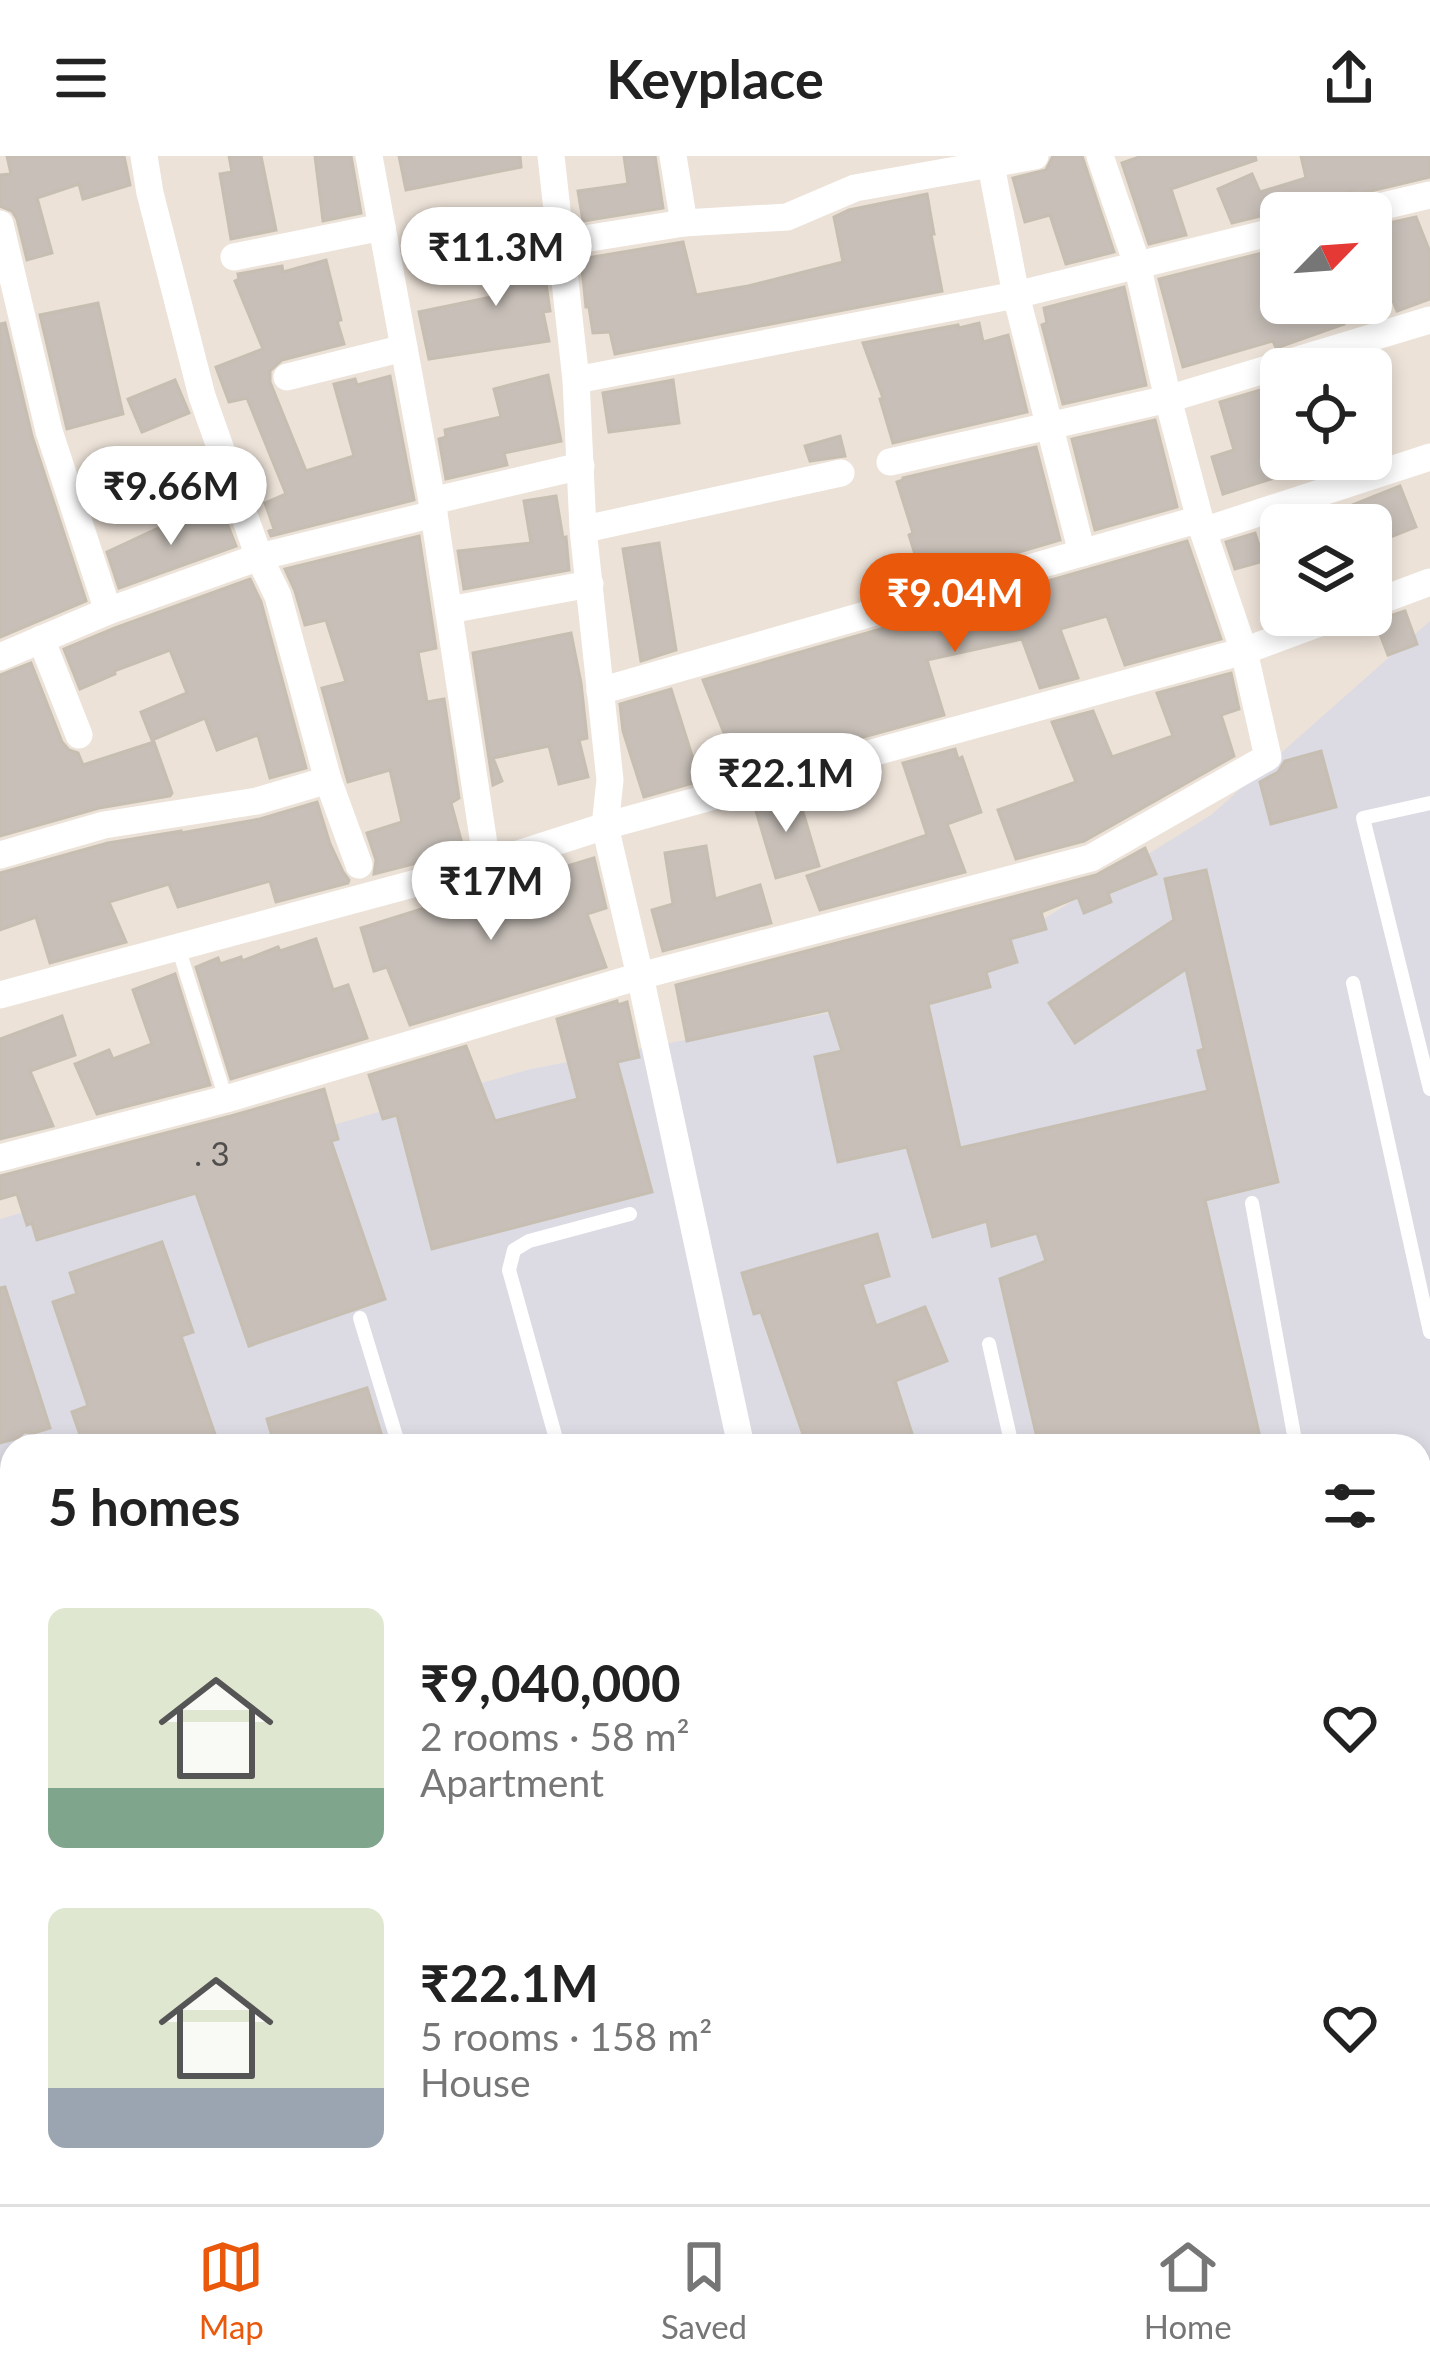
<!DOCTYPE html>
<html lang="en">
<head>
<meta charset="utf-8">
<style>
  :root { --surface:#fff; --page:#f6f6f6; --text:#222; --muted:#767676; --line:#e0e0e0; --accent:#ea580c }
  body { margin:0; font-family:Lato,sans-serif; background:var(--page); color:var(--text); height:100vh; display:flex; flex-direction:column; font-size:45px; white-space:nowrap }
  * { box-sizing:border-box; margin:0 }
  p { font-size:39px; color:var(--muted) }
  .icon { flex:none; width:66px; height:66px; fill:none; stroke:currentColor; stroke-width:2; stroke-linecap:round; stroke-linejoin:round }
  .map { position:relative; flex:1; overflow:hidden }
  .side { position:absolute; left:0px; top:1278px; width:1431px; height:771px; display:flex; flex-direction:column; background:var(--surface); border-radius:36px 36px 0 0; box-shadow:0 6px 18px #0003 }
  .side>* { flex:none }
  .needle { width:78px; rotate:65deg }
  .buttons { position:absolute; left:1260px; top:36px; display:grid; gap:24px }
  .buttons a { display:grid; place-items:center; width:132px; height:132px; border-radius:18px; background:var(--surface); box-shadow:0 6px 18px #0003; font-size:60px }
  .price { position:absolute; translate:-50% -102px; padding:0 27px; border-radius:42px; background:#fff; color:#222; font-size:39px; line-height:78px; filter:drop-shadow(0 3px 6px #0008) }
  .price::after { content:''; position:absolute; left:50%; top:72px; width:36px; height:27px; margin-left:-18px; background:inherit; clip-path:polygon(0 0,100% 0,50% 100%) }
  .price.selected { background:var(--accent); color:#fff }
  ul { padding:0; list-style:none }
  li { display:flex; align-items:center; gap:36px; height:300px; padding:0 48px }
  li span { display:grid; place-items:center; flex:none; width:336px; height:240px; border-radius:18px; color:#555 }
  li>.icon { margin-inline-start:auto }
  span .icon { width:144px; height:144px; fill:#fffc; stroke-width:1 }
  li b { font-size:51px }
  h2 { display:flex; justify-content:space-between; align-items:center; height:144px; padding:0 48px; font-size:51px }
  header { display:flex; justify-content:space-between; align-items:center; height:156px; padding:0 48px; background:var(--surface); font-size:54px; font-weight:700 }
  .dock { display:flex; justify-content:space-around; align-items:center; height:168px; border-top:3px solid var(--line); background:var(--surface); font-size:33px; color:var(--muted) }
  .dock a { display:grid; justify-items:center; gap:6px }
  .dock .selected { color:var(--accent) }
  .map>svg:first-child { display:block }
  .industrial { fill:#dcdae3; fill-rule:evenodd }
  .building { fill:#c7bfb8; stroke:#c7beb2; stroke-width:3 }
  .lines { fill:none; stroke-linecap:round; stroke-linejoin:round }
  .service { stroke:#fff; stroke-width:14 }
  .minor { stroke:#fff; stroke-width:27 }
  .tertiary { stroke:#fff; stroke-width:36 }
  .labels { text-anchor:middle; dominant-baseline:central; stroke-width:12; stroke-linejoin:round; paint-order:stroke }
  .number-label { font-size:33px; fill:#504e4c }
</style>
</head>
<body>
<header><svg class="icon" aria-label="menu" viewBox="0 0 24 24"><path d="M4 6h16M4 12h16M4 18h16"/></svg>Keyplace<svg class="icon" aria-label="share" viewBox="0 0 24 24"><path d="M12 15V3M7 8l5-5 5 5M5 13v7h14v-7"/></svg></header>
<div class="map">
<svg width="1430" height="2048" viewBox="0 0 1430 2048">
  <rect width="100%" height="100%" fill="#ece2d8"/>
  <!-- industrial -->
  <path class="industrial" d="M1430 465V2048H0V1063L531 913 920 840 1211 659ZM12 1290H1419V2037H12Z"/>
  <!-- building -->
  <g class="building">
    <path d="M7 0H124L130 29 83 43 79 28 37 42 52 97 27 104 17 63 12 55 0 50V19L11 18Z"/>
    <path d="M229 0H261L276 74 231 83 220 18 232 16Z"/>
    <path d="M315 0H351L361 57 323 65Z"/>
    <path d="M399 0H520L521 11 406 34Z"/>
    <path d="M624 0H655L663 52 583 65 578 35 628 28Z"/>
    <path d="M1053 0H1082L1114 96 1066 108 1050 59 1025 66 1013 22 1046 14Z"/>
    <path d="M1142 0H1255L1256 4 1171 33 1186 79 1149 88 1122 7Z"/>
    <path d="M1301 0H1430V21L1354 39 1353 35 1314 47 1312 41 1268 56 1269 58 1232 67 1218 33 1252 18 1260 36 1306 22Z"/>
    <path d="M927 38 934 78H931L942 135 615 198 610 176 593 177 589 151H586L581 103 683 86 696 139 748 130 843 106 834 61 849 54Z"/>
    <path d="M1416 61 1430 96V143L1397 155 1393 145 1371 153V71Z"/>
    <path d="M539 80 550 155 543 156 549 185 429 203 419 156 506 138 496 89Z"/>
    <path d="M1274 94 1281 115V147H1337L1344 168 1276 192 1273 185 1183 211 1159 123Z"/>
    <path d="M326 104 341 164 337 165 344 188 282 204 270 215V226L306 315 354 300 334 228 355 223 357 229 390 220 414 344 271 380 269 375 274 373 265 347 286 338 247 242 229 246 216 211 263 193 235 125 239 123 238 118 282 110 283 116Z"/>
    <path d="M1124 131 1146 229 1063 248 1042 169 1047 167 1044 152Z"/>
    <path d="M98 147 123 258 67 273 40 159Z"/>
    <path d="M5 167 32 280 86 445 0 481V168Z"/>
    <path d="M979 167 983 186 1008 179 1027 256 893 287 880 243 883 242 863 187 958 169 959 172Z"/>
    <path d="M548 219 561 285 504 297 507 309 446 323 439 283 446 281 445 274 501 261 494 233Z"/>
    <path d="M175 224 189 257 142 276 128 243Z"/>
    <path d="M673 224 679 267 609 276 603 237Z"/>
    <path d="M1281 228V320L1223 338 1212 301 1234 294 1220 246Z"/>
    <path d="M1155 264 1177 351 1095 374 1072 283Z"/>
    <path d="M840 280 845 300 810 305 805 290Z"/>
    <path d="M1036 291 1060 384 923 424 909 379 913 377 897 326 903 324V322Z"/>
    <path d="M1400 330 1416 371 1380 385 1374 369H1302Z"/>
    <path d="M556 340 563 382 566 381 569 414 464 433 458 395 531 387 524 345Z"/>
    <path d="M221 352 236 390 119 432 107 396 167 368 169 374Z"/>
    <path d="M1255 377 1264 405 1235 413 1226 386Z"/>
    <path d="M419 380 436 492 418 496 427 546 444 543 459 642 451 647 464 695 374 718 376 704 367 677 402 666 390 614 348 626 322 532 346 526 326 464 305 469 295 435 285 413Z"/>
    <path d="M1187 385 1221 483 1125 509 1107 460 1060 473 1078 522 1040 532 1022 483 927 504 944 559 739 615 703 524Z"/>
    <path d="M659 387 676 494 641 505 623 393Z"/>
    <path d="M250 423 261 446 306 612 270 622 258 579 217 594 205 562 152 584 141 556 187 537 170 494 114 515 115 518 80 533 64 493 115 472Z"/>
    <path d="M1405 455 1417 488 1388 499 1375 465Z"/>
    <path d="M571 477 581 527 587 582 579 584 588 621 559 628 549 590 493 602 502 625 493 629 473 497Z"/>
    <path d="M31 507 62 586 69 594 78 597 83 609 154 586 172 637 170 640 99 652 0 680V519Z"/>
    <path d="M1231 517 1239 553 1221 559 1234 600 1084 685 1016 703 998 654 1076 626 1052 566 1093 555 1112 601 1173 580 1157 537Z"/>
    <path d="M671 533 700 625 644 641 623 575 620 548Z"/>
    <path d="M955 593 958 603 962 601 981 656 947 668 965 716 820 754 807 720 927 679 903 607Z"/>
    <path d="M1321 595 1336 651 1271 668 1260 626 1278 616 1285 605Z"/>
    <path d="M797 636 819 710 776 722 754 648Z"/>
    <path d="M317 646 330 688 343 716 349 724 348 727 276 746 270 725 178 751 169 728 109 746 126 786 50 807 36 761 0 774V717L108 687 181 675V677L260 663Z"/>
    <path d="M706 690 715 743 760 729 771 767 663 795 652 754 673 748 665 697Z"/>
    <path d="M1145 692 1156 718 1108 737 1111 746 1084 757 1078 741 1041 756 1046 773 1010 783 1017 806 986 816 990 831 928 848 960 992 1208 935 1198 895 1204 893 1186 813 1075 887 1049 847 1174 764 1165 723 1206 714 1278 1026 1205 1044 1262 1290H1039L1000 1123 1046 1105 1037 1077 992 1090 987 1065 933 1081 907 991 838 1006 815 901 842 895 829 854 687 885 676 829 1096 719Z"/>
    <path d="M594 702 606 752 587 758 606 811 410 869 387 811 374 815 361 772 453 743 454 746 542 721 541 718Z"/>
    <path d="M316 783 333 834 348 829 367 882 231 923 196 811 218 802 220 808 241 801 242 805 278 791 280 795Z"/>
    <path d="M175 818 210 929 97 958 75 908 109 894 113 903 152 888 133 834Z"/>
    <path d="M617 845 618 849 627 846 639 901 617 906 652 1036 432 1093 397 959 383 963 369 919 466 890 495 965 578 943 557 863Z"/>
    <path d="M62 860 75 899 30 915 53 970 0 983V883Z"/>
    <path d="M324 933 338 983 331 985 385 1143 249 1190 196 1037 37 1084 32 1067 27 1069 17 1038 0 1043V1020L231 960Z"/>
    <path d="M877 1078 889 1120 862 1128 876 1170 925 1151 947 1205 895 1225 916 1290H807L761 1156 754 1158 742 1117Z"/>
    <path d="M162 1086 193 1176 181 1180 219 1290H84L72 1256 88 1250 53 1146 77 1138 70 1117Z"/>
    <path d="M5 1131 50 1272 34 1277 24 1276 18 1282 0 1287V1132Z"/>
    <path d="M367 1232 385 1290H275L267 1263Z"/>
  </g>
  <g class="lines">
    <!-- service -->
    <g class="service">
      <path d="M1430 647 1363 662 1430 933"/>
      <path d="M178 791 226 943"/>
      <path d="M1353 827 1430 1176"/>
      <path d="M1252 1047 1296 1290"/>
      <path d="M360 1162 399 1290"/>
      <path d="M989 1188 1012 1290"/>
      <path d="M28 1286 29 1290"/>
      <path d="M558 1290 509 1114 514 1094 529 1085 630 1058"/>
      <path d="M0 1319 12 1315"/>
      <path d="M0 1679 12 1718"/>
      <path d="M1419 1762 1430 1810"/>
      <path d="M0 1786 12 1782"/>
      <path d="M267 2037 270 2048"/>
      <path d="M530 2037 533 2048"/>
      <path d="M812 2037 815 2048"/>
    </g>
    <!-- minor -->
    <g class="minor">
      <path d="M144 0 150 37 202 240 259 401 278 440 328 624 359 709"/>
      <path d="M369 0 432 345 487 708"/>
      <path d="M551 0 576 224 583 373 610 624 605 670 640 820 741 1290"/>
      <path d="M673 0 684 67"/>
      <path d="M991 9 1016 139 1082 397"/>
      <path d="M1354 57 1430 39"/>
      <path d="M0 68 49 275 108 455"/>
      <path d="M559 87 684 67 787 61 855 32 1035 0"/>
      <path d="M234 101 382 71"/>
      <path d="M287 221 404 192"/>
      <path d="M576 224 1016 139 1281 74"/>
      <path d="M890 306 1168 243 1430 164"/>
      <path d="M432 345 581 310"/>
      <path d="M585 373 841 317"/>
      <path d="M1203 375 1430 301"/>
      <path d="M1371 448 1430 426"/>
      <path d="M449 454 590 428"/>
      <path d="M41 483 79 579"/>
      <path d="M0 501 108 455 259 401 434 358"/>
      <path d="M600 535 1200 363"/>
      <path d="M0 699 104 669 257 645 328 624"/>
      <path d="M0 839 487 708 605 670 1244 495 1341 459"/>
      <path d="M0 1002 226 943 640 820 1091 702 1268 601 1244 495 1203 375 1168 243 1137 108 1100 0"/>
    </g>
    <!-- tertiary -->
    <g class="tertiary">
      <path d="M1419 1495 1430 1492"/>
      <path d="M0 1922 12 1918"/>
    </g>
  </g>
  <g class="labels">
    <!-- number labels -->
    <g class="number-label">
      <text x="212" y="997">. 3</text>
    </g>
  </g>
</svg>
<div class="buttons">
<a><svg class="needle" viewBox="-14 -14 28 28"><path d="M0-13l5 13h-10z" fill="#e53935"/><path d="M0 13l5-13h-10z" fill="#767676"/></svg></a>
<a><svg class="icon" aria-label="locate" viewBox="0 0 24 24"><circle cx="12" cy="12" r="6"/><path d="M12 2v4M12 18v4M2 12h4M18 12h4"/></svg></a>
<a><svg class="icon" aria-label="layers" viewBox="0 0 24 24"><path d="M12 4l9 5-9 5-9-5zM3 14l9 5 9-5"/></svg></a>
</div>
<b class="price" style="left:496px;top:153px">₹11.3M</b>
<b class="price" style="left:171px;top:392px">₹9.66M</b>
<b class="price selected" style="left:955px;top:499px">₹9.04M</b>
<b class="price" style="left:786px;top:679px">₹22.1M</b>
<b class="price" style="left:491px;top:787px">₹17M</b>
<section class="side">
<h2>5 homes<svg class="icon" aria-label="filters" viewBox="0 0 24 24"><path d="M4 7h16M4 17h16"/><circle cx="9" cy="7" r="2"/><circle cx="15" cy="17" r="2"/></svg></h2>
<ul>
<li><span style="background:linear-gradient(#dfe7d0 75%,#7fa58c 0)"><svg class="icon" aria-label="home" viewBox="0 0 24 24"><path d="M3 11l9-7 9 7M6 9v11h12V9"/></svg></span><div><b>₹9,040,000</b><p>2 rooms · 58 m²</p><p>Apartment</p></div><svg class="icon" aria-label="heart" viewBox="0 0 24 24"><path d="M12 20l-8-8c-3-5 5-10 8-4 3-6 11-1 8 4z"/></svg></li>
<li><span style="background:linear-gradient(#dfe7d0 75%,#9aa5b1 0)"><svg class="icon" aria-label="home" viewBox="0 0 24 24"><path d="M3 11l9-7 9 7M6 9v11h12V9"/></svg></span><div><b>₹22.1M</b><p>5 rooms · 158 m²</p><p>House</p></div><svg class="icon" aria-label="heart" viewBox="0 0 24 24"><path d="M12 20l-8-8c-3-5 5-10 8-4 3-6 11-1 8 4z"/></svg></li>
</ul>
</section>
</div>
<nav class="dock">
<a class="selected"><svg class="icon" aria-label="map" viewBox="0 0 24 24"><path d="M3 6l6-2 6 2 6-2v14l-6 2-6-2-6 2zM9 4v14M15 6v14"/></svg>Map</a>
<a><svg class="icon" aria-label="saved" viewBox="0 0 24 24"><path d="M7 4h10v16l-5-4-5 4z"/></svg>Saved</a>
<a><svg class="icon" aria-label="home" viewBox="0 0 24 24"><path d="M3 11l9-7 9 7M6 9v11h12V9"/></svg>Home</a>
</nav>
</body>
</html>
